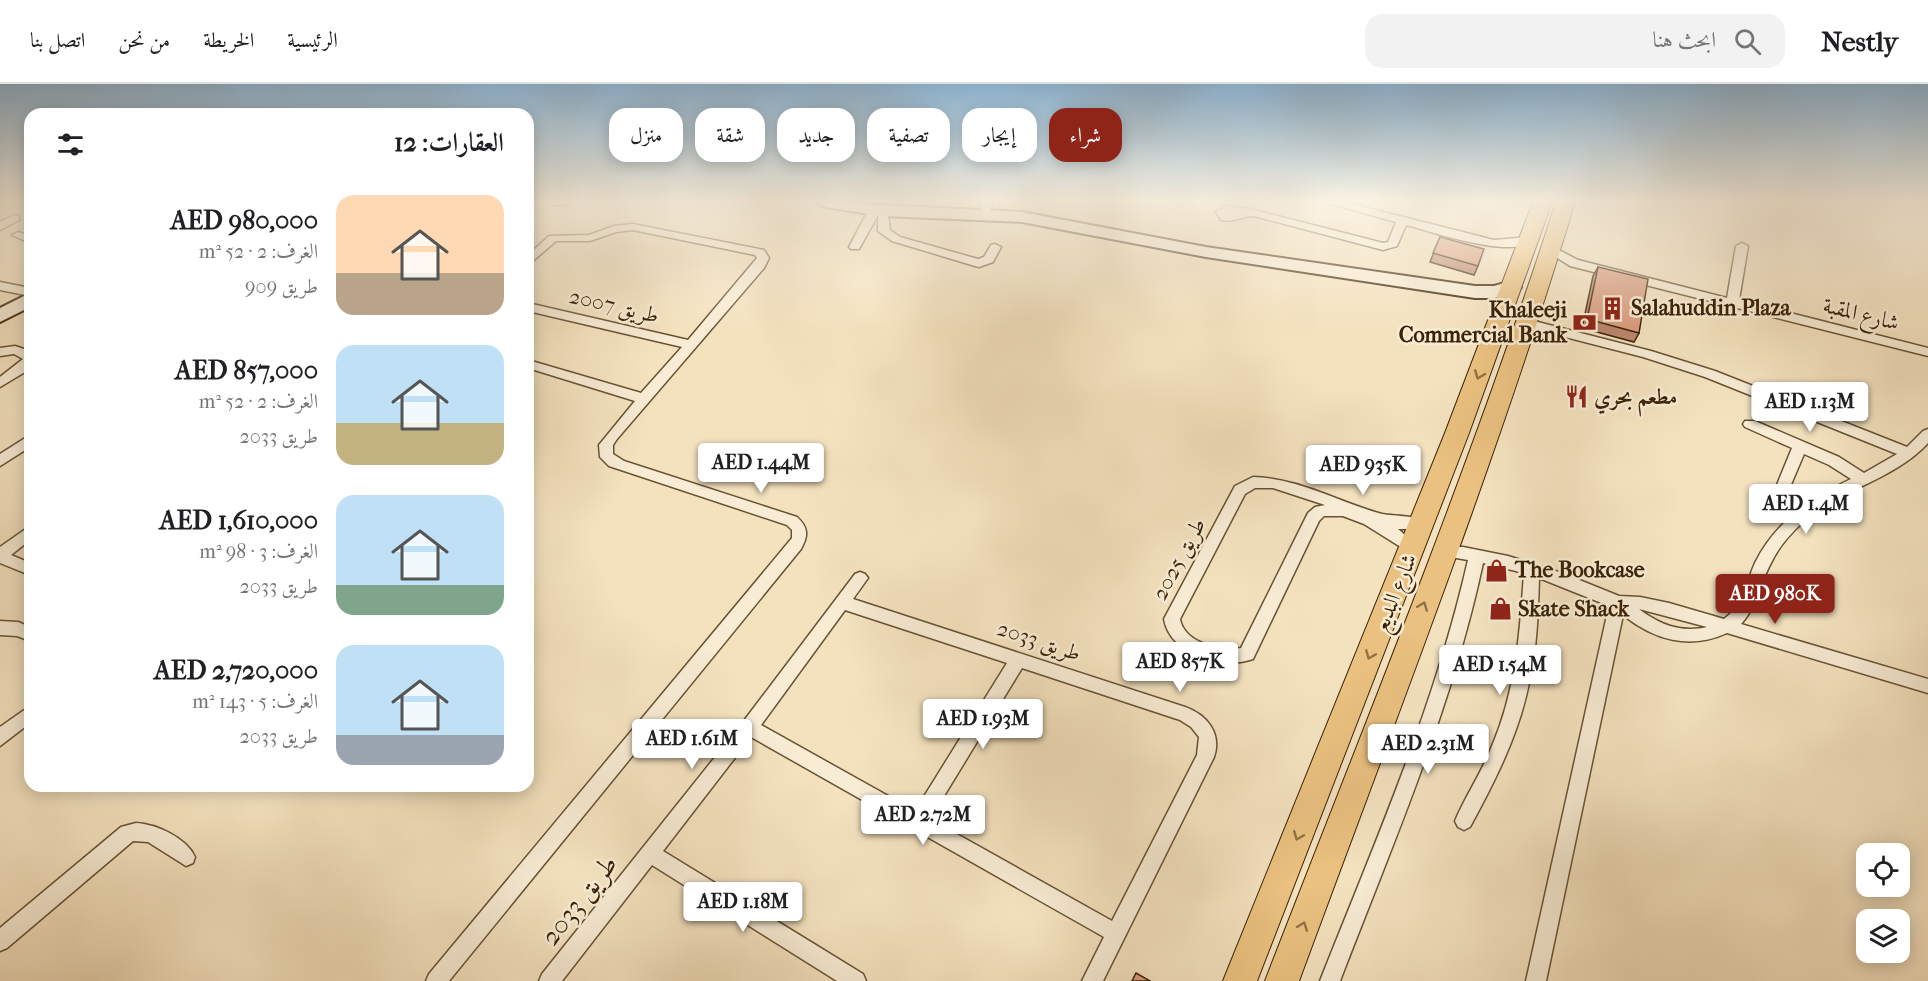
<!DOCTYPE html>
<html lang="ar">
<head>
<meta charset="utf-8">
<style>
  :root { --surface:#fff; --page:#f2f2f2; --text:#202124; --muted:#757577; --line:#e0e0e0; --accent:#8f2418 }
  body { margin:0; font-family:"IM FELL French Canon",Amiri,serif; background:var(--page); color:var(--text); direction:rtl; height:100vh; display:flex; flex-direction:column; font-size:22px; white-space:nowrap }
  * { box-sizing:border-box; margin:0 }
  p { font-size:20px; color:var(--muted) }
  .icon { flex:none; width:33px; height:33px; fill:none; stroke:currentColor; stroke-width:2; stroke-linecap:round; stroke-linejoin:round }
  .map { position:relative; flex:1; overflow:hidden; direction:ltr }
  .side { position:absolute; left:24px; top:24px; width:510px; height:684px; display:flex; flex-direction:column; background:var(--surface); border-radius:18px; box-shadow:0 3px 15px #0003; direction:rtl }
  .side>* { flex:none }
  .guide { position:absolute; left:552px; top:24px; width:570px; height:54px; direction:rtl; display:flex; gap:12px }
  .buttons { position:absolute; left:1856px; top:759px; display:grid; gap:12px }
  .buttons a { display:grid; place-items:center; width:54px; height:54px; border-radius:12px; background:var(--surface); box-shadow:0 3px 15px #0003; font-size:30px }
  .price { position:absolute; translate:-50% -51px; padding:0 14px; border-radius:6px; background:#fff; color:#222; font-size:20px; line-height:39px; filter:drop-shadow(0 2px 3px #0008) }
  .price::after { content:''; position:absolute; left:50%; top:36px; width:18px; height:14px; margin-left:-9px; background:inherit; clip-path:polygon(0 0,100% 0,50% 100%) }
  .price.active { background:var(--accent); color:#fff }
  ul { padding:0; list-style:none }
  li { display:flex; align-items:center; gap:18px; height:150px; padding:0 30px }
  li span { display:grid; place-items:center; flex:none; width:168px; height:120px; border-radius:18px; color:#555 }
  li>.icon { margin-inline-start:auto }
  span .icon { width:72px; height:72px; fill:#fffc; stroke-width:1 }
  li b { font-size:26px }
  h2 { display:flex; justify-content:space-between; align-items:center; height:72px; padding:0 30px; font-size:26px }
  .pill { padding:0 21px; border-radius:18px; background:var(--surface); box-shadow:0 3px 15px #0003; font-size:21px; line-height:54px }
  .pill.active { background:var(--accent); color:#fff }
  header { display:flex; align-items:center; gap:36px; box-sizing:border-box; height:84px; padding:0 30px; background:var(--surface); border-bottom:2px solid var(--line) }
  header strong { font-size:28px }
  nav { display:flex; gap:33px; margin-inline-start:auto; font-size:21px }
  .search { width:420px; height:54px; background:var(--page); display:flex; align-items:center; gap:15px; box-sizing:border-box; padding:0 21px; border-radius:18px; color:var(--muted); font-size:22px }
  .map>svg:first-child { display:block }
  .lines { fill:none; stroke-linecap:round; stroke-linejoin:round }
  .street-casing { stroke:#685234; stroke-width:3 }
  .secondary-casing { stroke:#3a2206; stroke-width:4 }
  .primary-casing { stroke:#3a2206; stroke-width:2 }
  .street { fill:#f8ecd5; fill-rule:evenodd }
  .secondary { fill:#f8ecd5; fill-rule:evenodd }
  .primary { fill:#eac180; fill-rule:evenodd }
  .wall { fill:#bc876f; stroke:#3a2206; stroke-width:1.5 }
  .building { fill:#db9d81; stroke:#3a2206; stroke-width:1.5 }
  .oneway { stroke:#927243 }
  .labels { text-anchor:middle; dominant-baseline:central; stroke-width:5; stroke-linejoin:round; paint-order:stroke }
  .street-label { font-size:22px; fill:#3a2206; stroke:#f8ecd5 }
  .poi-label { font-size:22px; font-weight:bold; fill:#3a2206; stroke:#f8ecd5; text-anchor:start }
  .near-street-label { font-size:27px; fill:#3a2206; stroke:#f8ecd5 }
</style>
</head>
<body>
<header>
<strong>Nestly</strong>
<div class="search"><svg class="icon" aria-label="search" viewBox="0 0 24 24"><circle cx="10" cy="10" r="6"/><path d="M15 15l6 6"/></svg>ابحث هنا</div>
<nav><a>الرئيسية</a><a>الخريطة</a><a>من نحن</a><a>اتصل بنا</a></nav>
</header>
<div class="map">
<svg width="1928" height="897" viewBox="0 0 1928 897">
  <rect width="100%" height="100%" fill="#f4e2bf"/>
  <filter id="stains"><feTurbulence type="fractalNoise" baseFrequency=".00333" numOctaves="4"/><feColorMatrix values="0 0 0 0 .2 0 0 0 0 .09 0 0 0 0 .02 0 0 0 .5 -.17"/></filter>
  <radialGradient id="worn" r=".72"><stop offset=".6" stop-color="#630" stop-opacity="0"/><stop offset="1" stop-color="#630" stop-opacity=".3"/></radialGradient>
  <g class="lines">
    <defs>
      <g id="street">
        <path d="M548 118H572C567 123 553 123 548 118Z"/>
        <path d="M980 118H992L990 132H982Z"/>
        <path d="M1324 118H1344L1494 156 1529 153 1535 156C1512 176 1434 148 1406 141L1397 162 1383 166 1254 132C1242 132 1234 139 1221 136L1216 128 1227 122 1254 126 1383 159 1388 158 1396 138Z"/>
        <path d="M874 124 887 125 890 146 900 153 978 175 984 173 991 161 995 160 1001 163 993 178 979 183 975 182 892 157 878 147V131L859 165H851L849 163 868 127Z"/>
        <path d="M15 131 19 132V136L0 146V138Z"/>
        <path d="M633 140 764 166 769 174 764 184 617 355 613 361V370L624 377 797 433C809 444 808 452 801 465L449 897H426L429 890 792 454V446L787 441 609 382 600 373 599 361 635 317 528 284V276L641 309 682 263 528 227V219L688 256 757 174 755 171 633 146 616 148 590 157H556L528 181V171L549 152 589 151 614 142Z"/>
        <path d="M18 148 30 152V159L12 151Z"/>
        <path d="M1742 159 1748 162 1739 216 1928 264V272L1570 182 1545 166 1547 164H1555L1578 176 1727 214 1736 162Z"/>
        <path d="M0 198 30 204V212L0 206Z"/>
        <path d="M1526 235 1651 267 1715 287 1907 363 1923 347 1928 345V359C1894 396 1840 405 1802 439 1790 450 1778 464 1771 479 1760 499 1757 523 1741 540L1928 595V609L1727 549C1690 566 1654 556 1623 531L1546 897H1526L1609 522 1539 494C1538 529 1537 564 1529 599 1519 650 1495 697 1470 743L1464 746 1458 743 1455 737C1466 711 1482 688 1492 662 1516 606 1520 549 1524 489L1483 479C1452 624 1393 759 1340 897H1320C1375 758 1435 622 1468 476L1439 471 1436 467 1439 463H1463L1508 472 1562 489 1619 512 1640 513 1669 519 1724 535C1743 521 1746 499 1755 479 1775 438 1811 414 1851 395L1829 381 1804 370 1784 417H1774L1772 413 1792 364 1745 343 1743 340 1745 337H1755L1839 373 1864 389 1897 370 1705 293 1643 273 1522 242V236ZM1639 525 1707 543C1681 549 1660 541 1639 525Z"/>
        <path d="M15 262 30 267V285L0 303V293L23 275 14 270 0 272V264Z"/>
        <path d="M30 351V363L0 382V370Z"/>
        <path d="M1253 393C1299 394 1338 418 1382 430 1392 432 1426 432 1429 439L1422 445H1398L1420 464 1417 468 1412 470 1364 440 1343 432H1324L1319 437 1253 575C1222 586 1170 571 1164 535L1235 402ZM1255 404H1273L1325 421 1315 423 1308 429 1241 564C1221 568 1184 559 1180 535L1245 410Z"/>
        <path d="M30 442V456L11 471 30 479V491L0 479V463Z"/>
        <path d="M860 488 865 490 868 494 853 515 1185 623C1207 631 1222 649 1214 673L1103 897H1082L1104 853 751 653 663 767 863 890 866 897H837L652 781 562 897H539L542 890 743 638 855 490ZM845 526 1007 579 915 727 761 641ZM1022 584 1180 636 1191 643 1199 653 1197 671 1112 837 930 735Z"/>
        <path d="M0 537 18 538 30 543V557L17 552 0 551Z"/>
        <path d="M30 622V639L0 662V643Z"/>
        <path d="M136 739C156 740 187 754 195 773L193 779 186 782 148 758 133 757 7 864 0 867V844L121 743Z"/>
      </g>
      <g id="secondary">
        <path d="M817 118 1022 128 1206 163 1475 202H1494L1512 197 1521 203 1518 207 1495 214H1475L1206 173 1022 138 883 132 825 123Z"/>
        <path d="M30 209V223L0 238V224Z"/>
      </g>
      <g id="primary">
        <path d="M1533 118H1552L1469 349 1257 897H1223L1445 349Z"/>
        <path d="M1556 118H1575C1495 382 1394 639 1299 897H1265C1365 639 1471 382 1556 118Z"/>
      </g>
    </defs>
    <!-- street casing -->
    <use href="#street" class="street-casing"/>
    <!-- secondary casing -->
    <use href="#secondary" class="secondary-casing"/>
    <!-- primary casing -->
    <use href="#primary" class="primary-casing"/>
    <!-- street -->
    <use href="#street" class="street"/>
    <!-- secondary -->
    <use href="#secondary" class="secondary"/>
    <!-- primary -->
    <use href="#primary" class="primary"/>
  </g>
  <!-- wall -->
  <g class="wall">
    <path d="M1440 153 1478 182 1474 191 1430 178Z"/>
    <path d="M1598 183 1639 249 1634 258 1582 244 1593 192Z"/>
  </g>
  <!-- building -->
  <g class="building">
    <path d="M1440 153 1484 165 1478 182 1433 169Z"/>
    <path d="M1598 183 1648 195 1639 249 1587 235Z"/>
    <path d="M1136 889 1150 897H1132Z"/>
  </g>
  <!-- one-way arrows -->
  <defs><path id="oneway-chevron" d="M-2-3.5L2.5 0L-2 3.5" fill="none" stroke-width="1.6" stroke-linecap="round" stroke-linejoin="round" transform="scale(1.5)"/></defs>
  <g class="oneway">
    <use href="#oneway-chevron" transform="translate(1479 291) rotate(111)"/>
    <use href="#oneway-chevron" transform="translate(1423 522) rotate(-69)"/>
    <use href="#oneway-chevron" transform="translate(1370 571) rotate(112)"/>
    <use href="#oneway-chevron" transform="translate(1298 752) rotate(112)"/>
    <use href="#oneway-chevron" transform="translate(1303 842) rotate(-69)"/>
  </g>
  <!-- sky -->
  <linearGradient id="sky" x2="0" y2="1"><stop stop-color="#8cb6d7"/><stop offset="0.48" stop-color="#faf2e2"/><stop offset="1" stop-color="#faf2e2" stop-opacity="0"/></linearGradient>
  <rect width="1928" height="244" fill="url(#sky)"/>
  <!-- icons -->
  <defs>
    <symbol id="building-bare" viewBox="-9 -9 18 18"><path d="M-4-6H4V6H1V3H-1V6H-4ZM-2.5-4.3h1.7v1.8h-1.7ZM.8-4.3h1.7v1.8H.8ZM-2.5-1h1.7V.8h-1.7ZM.8-1h1.7V.8H.8Z" fill="#8f2418" stroke="#f8ecd5" stroke-width="2.5" paint-order="stroke"/></symbol>
    <symbol id="bank-bare" viewBox="-9 -9 18 18"><path d="M-6-4H6V4H-6ZM0-2.3a2.3 2.3 0 1 0 0 4.6a2.3 2.3 0 1 0 0-4.6Z" fill="#8f2418" stroke="#f8ecd5" stroke-width="2.5" paint-order="stroke"/></symbol>
    <symbol id="restaurant-bare" viewBox="-9 -9 18 18"><path d="M-5-6h1v4h1v-4h1v4h1v-4h1v5L-1.5 .5V6h-2V.5L-5-1ZM5-6V6H3V1.5H1.5Q1.5-4 5-6Z" fill="#8f2418" stroke="#f8ecd5" stroke-width="2.5" paint-order="stroke"/></symbol>
    <symbol id="shop-bare" viewBox="-9 -9 18 18"><path d="M-5-2.5h2.3a2.7 3.5 0 0 1 5.4 0H5L5.5 6h-11ZM-1.5-2.5h3a1.5 2.3 0 0 0-3 0Z" fill="#8f2418" stroke="#f8ecd5" stroke-width="2.5" paint-order="stroke"/></symbol>
  </defs>
  <g fill-rule="evenodd">
    <use href="#building-bare" x="1596" y="208" width="33" height="33"/>
    <use href="#bank-bare" x="1568" y="222" width="33" height="33"/>
    <use href="#restaurant-bare" x="1560" y="296" width="33" height="33"/>
    <use href="#shop-bare" x="1480" y="470" width="33" height="33"/>
    <use href="#shop-bare" x="1484" y="508" width="33" height="33"/>
  </g>
  <g class="labels">
    <!-- street labels -->
    <g class="street-label">
      <text transform="translate(614 222) rotate(13)">طريق 2007</text>
      <text transform="translate(1861 230) rotate(14)">شارع المقبة</text>
      <text transform="translate(1179 475) rotate(-62)">طريق 2025</text>
      <text transform="translate(1395 509) rotate(-68)">شارع البديع</text>
      <text transform="translate(1039 557) rotate(18)">طريق 2033</text>
    </g>
    <!-- poi labels -->
    <g class="poi-label">
      <text x="1631" y="224">Salahuddin Plaza</text>
      <text x="1567" y="226" text-anchor="end">Khaleeji<tspan x="1567" dy="25">Commercial Bank</tspan></text>
      <text x="1594" y="313">مطعم بحري</text>
      <text x="1515" y="486">The Bookcase</text>
      <text x="1518" y="525">Skate Shack</text>
    </g>
    <!-- near-street labels -->
    <g class="near-street-label">
      <text transform="translate(579 816) rotate(-52)">طريق 2033</text>
    </g>
  </g>
  <rect width="100%" height="100%" filter="url(#stains)"/>
  <rect width="100%" height="100%" fill="url(#worn)"/>
</svg>
<div class="buttons">
<a><svg class="icon" aria-label="locate" viewBox="0 0 24 24"><circle cx="12" cy="12" r="6"/><path d="M12 2v4M12 18v4M2 12h4M18 12h4"/></svg></a>
<a><svg class="icon" aria-label="layers" viewBox="0 0 24 24"><path d="M12 4l9 5-9 5-9-5zM3 14l9 5 9-5"/></svg></a>
</div>
<b class="price" style="left:1810px;top:349px">AED 1.13M</b>
<b class="price" style="left:761px;top:410px">AED 1.44M</b>
<b class="price" style="left:1363px;top:412px">AED 935K</b>
<b class="price" style="left:1806px;top:451px">AED 1.4M</b>
<b class="price active" style="left:1775px;top:541px">AED 980K</b>
<b class="price" style="left:1180px;top:609px">AED 857K</b>
<b class="price" style="left:1500px;top:612px">AED 1.54M</b>
<b class="price" style="left:983px;top:666px">AED 1.93M</b>
<b class="price" style="left:692px;top:686px">AED 1.61M</b>
<b class="price" style="left:1428px;top:691px">AED 2.31M</b>
<b class="price" style="left:923px;top:762px">AED 2.72M</b>
<b class="price" style="left:743px;top:849px">AED 1.18M</b>
<div class="guide">
<a class="pill active">شراء</a>
<a class="pill">إيجار</a>
<a class="pill">تصفية</a>
<a class="pill">جديد</a>
<a class="pill">شقة</a>
<a class="pill">منزل</a>
</div>
<section class="side">
<h2>العقارات: 12<svg class="icon" aria-label="filters" viewBox="0 0 24 24"><path d="M4 7h16M4 17h16"/><circle cx="9" cy="7" r="2"/><circle cx="15" cy="17" r="2"/></svg></h2>
<ul>
<li><span style="background:linear-gradient(#ffd9b3 65%,#b9a48a 0)"><svg class="icon" aria-label="home" viewBox="0 0 24 24"><path d="M3 11l9-7 9 7M6 9v11h12V9"/></svg></span><div><b>AED 980,000</b><p>الغرف: 2 · 52 m²</p><p>طريق 909</p></div></li>
<li><span style="background:linear-gradient(#bfe0f5 65%,#c2b280 0)"><svg class="icon" aria-label="home" viewBox="0 0 24 24"><path d="M3 11l9-7 9 7M6 9v11h12V9"/></svg></span><div><b>AED 857,000</b><p>الغرف: 2 · 52 m²</p><p>طريق 2033</p></div></li>
<li><span style="background:linear-gradient(#bfe0f5 75%,#7fa58c 0)"><svg class="icon" aria-label="home" viewBox="0 0 24 24"><path d="M3 11l9-7 9 7M6 9v11h12V9"/></svg></span><div><b>AED 1,610,000</b><p>الغرف: 3 · 98 m²</p><p>طريق 2033</p></div></li>
<li><span style="background:linear-gradient(#bfe0f5 75%,#9aa5b1 0)"><svg class="icon" aria-label="home" viewBox="0 0 24 24"><path d="M3 11l9-7 9 7M6 9v11h12V9"/></svg></span><div><b>AED 2,720,000</b><p>الغرف: 5 · 143 m²</p><p>طريق 2033</p></div></li>
</ul>
</section>
</div>
</body>
</html>
